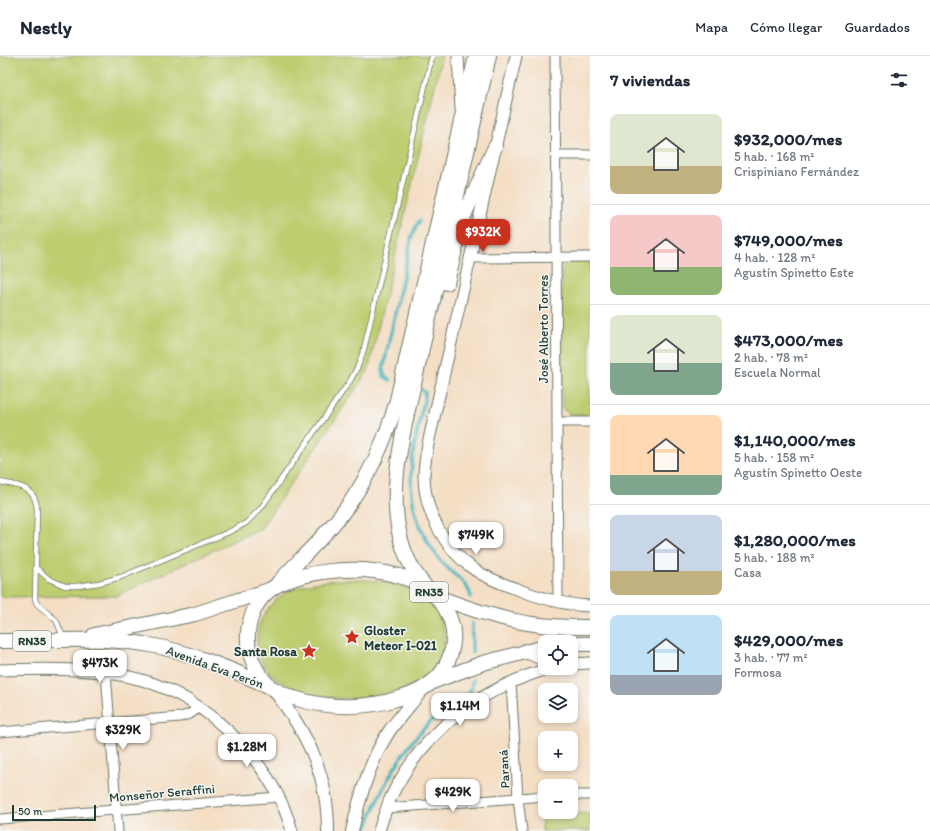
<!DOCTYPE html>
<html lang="es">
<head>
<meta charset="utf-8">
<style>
  :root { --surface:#fff; --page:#f2f2f3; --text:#1f2937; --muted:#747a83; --line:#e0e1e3; --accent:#c8321e }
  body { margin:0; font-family:Itim,sans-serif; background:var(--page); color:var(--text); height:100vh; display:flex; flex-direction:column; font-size:15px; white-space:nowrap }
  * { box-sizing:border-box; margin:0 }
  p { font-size:13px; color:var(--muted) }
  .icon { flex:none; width:22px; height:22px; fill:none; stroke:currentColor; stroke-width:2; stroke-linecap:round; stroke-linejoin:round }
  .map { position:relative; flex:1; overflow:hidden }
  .side { display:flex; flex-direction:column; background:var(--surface); width:340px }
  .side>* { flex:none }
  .controls { position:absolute; left:538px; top:579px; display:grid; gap:8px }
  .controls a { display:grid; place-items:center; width:40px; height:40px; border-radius:8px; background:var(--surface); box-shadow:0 2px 6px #0003; font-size:20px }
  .scale { position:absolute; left:12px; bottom:10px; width:84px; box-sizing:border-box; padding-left:4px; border:2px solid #1f3d34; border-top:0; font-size:11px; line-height:14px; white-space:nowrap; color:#1f3d34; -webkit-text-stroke:3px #f6f6f2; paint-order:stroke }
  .price { position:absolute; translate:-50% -34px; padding:0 9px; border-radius:8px; background:#fff; color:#222; font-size:13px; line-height:26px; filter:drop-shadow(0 1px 2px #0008) }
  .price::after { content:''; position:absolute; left:50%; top:24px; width:12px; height:9px; margin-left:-6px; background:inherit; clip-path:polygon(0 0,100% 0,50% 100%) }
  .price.on { background:var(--accent); color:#fff }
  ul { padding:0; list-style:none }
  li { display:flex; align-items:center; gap:12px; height:100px; padding:0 20px }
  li+li { border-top:1px solid var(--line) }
  li span { display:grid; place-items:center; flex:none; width:112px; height:80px; border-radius:8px; color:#555 }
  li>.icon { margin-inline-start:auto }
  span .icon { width:48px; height:48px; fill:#fffc; stroke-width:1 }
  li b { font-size:17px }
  h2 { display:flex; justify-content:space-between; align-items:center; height:48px; padding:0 20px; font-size:17px }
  header { display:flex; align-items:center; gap:24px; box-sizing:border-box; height:56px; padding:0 20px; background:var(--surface); border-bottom:1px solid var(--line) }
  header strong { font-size:19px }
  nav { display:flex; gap:22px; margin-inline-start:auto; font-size:14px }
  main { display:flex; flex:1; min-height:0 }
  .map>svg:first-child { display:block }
  .green { fill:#bdcd70; stroke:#6e8552 }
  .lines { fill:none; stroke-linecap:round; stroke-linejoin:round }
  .stream { stroke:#46b5bf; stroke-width:3.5 }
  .service-casing { stroke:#6a7566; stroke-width:6 }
  .minor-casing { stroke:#6a7566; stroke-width:11 }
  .tertiary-casing { stroke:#6a7566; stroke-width:13 }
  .secondary-casing { stroke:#6a7566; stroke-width:14 }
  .primary-casing { stroke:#6a7566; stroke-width:16 }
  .trunk-casing { stroke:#6a7566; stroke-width:16 }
  .service { stroke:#fff; stroke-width:4.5 }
  .minor { stroke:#fff; stroke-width:9 }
  .tertiary { stroke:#fff; stroke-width:11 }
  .secondary { stroke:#fff; stroke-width:12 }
  .primary { stroke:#fff; stroke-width:14 }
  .trunk { stroke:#fff; stroke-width:14 }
  .labels { text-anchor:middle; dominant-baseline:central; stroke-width:3; stroke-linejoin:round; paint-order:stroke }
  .shield { fill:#f6f6f2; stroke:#60746d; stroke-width:1 }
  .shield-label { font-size:12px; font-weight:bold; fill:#1f3d34 }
  .street-label { font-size:13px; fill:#1f3d34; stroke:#f6f6f2 }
  .poi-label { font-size:13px; font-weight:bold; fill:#1f3d34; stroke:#f6f6f2; text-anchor:start }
</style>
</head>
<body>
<header>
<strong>Nestly</strong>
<nav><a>Mapa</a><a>Cómo llegar</a><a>Guardados</a></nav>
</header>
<main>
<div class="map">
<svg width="590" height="775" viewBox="0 0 590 775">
  <rect width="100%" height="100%" fill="#f6f6f2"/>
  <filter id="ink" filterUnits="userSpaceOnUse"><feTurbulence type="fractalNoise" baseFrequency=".025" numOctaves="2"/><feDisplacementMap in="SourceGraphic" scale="8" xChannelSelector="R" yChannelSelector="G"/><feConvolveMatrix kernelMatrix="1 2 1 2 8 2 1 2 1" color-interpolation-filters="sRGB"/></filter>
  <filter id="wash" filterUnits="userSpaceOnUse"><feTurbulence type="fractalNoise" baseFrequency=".012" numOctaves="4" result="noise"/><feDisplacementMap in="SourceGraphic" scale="16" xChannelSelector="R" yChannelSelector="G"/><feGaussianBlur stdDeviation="0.9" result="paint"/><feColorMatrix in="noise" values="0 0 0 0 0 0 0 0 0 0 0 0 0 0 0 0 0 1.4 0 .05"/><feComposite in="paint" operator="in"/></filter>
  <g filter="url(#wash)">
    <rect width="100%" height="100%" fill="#f4dec4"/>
    <!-- green -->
    <g class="green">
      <path d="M0 0H442L368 315 261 472 116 540 0 541Z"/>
      <path d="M590 205V359C580 359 567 361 562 351V215C565 202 579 205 590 205Z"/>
      <path d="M335 524C363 523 396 523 420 539 432 546 441 559 443 573 453 622 398 639 360 642 334 644 300 640 278 624 246 600 252 557 286 537 301 528 318 526 335 524Z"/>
      <path d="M590 757V775H542L541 758Z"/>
    </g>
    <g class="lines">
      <!-- stream -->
      <g class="stream">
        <path d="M390 324 384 320 383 313 412 179 419 165"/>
        <path d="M422 334 425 337V340C411 402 397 449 440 504 449 516 468 525 471 541"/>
        <path d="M472 567V597"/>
        <path d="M366 775C377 737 404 690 433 663 440 657 447 650 454 646 460 642 465 640 470 636L473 624"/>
      </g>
    </g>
  </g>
  <g filter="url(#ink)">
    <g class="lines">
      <defs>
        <g id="service">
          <path d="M0 426C19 430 36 430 37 454L35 543 37 548 56 564 64 583"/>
          <path d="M36 512 49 523 65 530H77L99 527 121 521 229 476 246 467 261 452 350 325 358 310 364 293 432 0"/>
        </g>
        <g id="minor">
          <path d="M555 0 558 546"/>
          <path d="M555 99H590"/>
          <path d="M470 202 590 201"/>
          <path d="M557 366H590"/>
          <path d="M106 617 118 775"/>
          <path d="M511 626 518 742 522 775"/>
          <path d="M0 676 180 661 190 658 198 652"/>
          <path d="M571 739H590"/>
          <path d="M387 752 545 740"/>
          <path d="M0 763 279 741"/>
        </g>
        <g id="tertiary">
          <path d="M458 0 461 53"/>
          <path d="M516 0 428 388C426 399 424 410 424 421 425 457 445 494 475 514 490 524 506 529 522 535 544 543 566 549 590 550"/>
          <path d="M571 608 590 607"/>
          <path d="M0 614C47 613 96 611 142 624 209 643 273 708 292 775"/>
          <path d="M379 775C382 764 386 754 390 743 422 676 480 632 551 612"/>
        </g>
        <g id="secondary">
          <path d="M274 634C308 679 328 718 328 775"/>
          <path d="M352 775C360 740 370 704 390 674 400 660 412 647 423 633"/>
        </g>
        <g id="primary">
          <path d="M435 540C470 553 504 565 541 569 557 571 574 571 590 571"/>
          <path d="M571 588H590"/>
          <path d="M526 595 545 603"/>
          <path d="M432 626 483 607 545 591"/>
        </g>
        <g id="trunk">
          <path d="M447 227 462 164 495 91"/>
          <path d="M278 527C299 504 322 483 341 459 367 425 386 384 397 344L476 0"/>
          <path d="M425 530C383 481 395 415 407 358L489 0"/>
          <path d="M94 579 195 558 269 534"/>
          <path d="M0 585C49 585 101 580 150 589 190 596 227 612 264 628 274 632 283 639 294 642 328 653 366 653 400 642 418 637 438 626 446 609 454 594 456 576 449 560 427 505 330 507 284 526 253 538 240 576 253 606 257 615 262 623 269 630"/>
        </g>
      </defs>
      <!-- service casing -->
      <use href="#service" class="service-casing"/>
      <!-- minor casing -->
      <use href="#minor" class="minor-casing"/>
      <!-- tertiary casing -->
      <use href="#tertiary" class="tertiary-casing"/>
      <!-- secondary casing -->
      <use href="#secondary" class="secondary-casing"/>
      <!-- primary casing -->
      <use href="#primary" class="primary-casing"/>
      <!-- trunk casing -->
      <use href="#trunk" class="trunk-casing"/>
      <!-- service -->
      <use href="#service" class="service"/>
      <!-- minor -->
      <use href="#minor" class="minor"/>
      <!-- tertiary -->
      <use href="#tertiary" class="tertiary"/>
      <!-- secondary -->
      <use href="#secondary" class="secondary"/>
      <!-- primary -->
      <use href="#primary" class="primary"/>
      <!-- trunk -->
      <use href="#trunk" class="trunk"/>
    </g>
  </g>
  <!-- icons -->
  <defs>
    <symbol id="sight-bare" viewBox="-9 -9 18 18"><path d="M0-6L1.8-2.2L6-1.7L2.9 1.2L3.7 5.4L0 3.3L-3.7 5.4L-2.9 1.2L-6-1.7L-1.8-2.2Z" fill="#c8321e" stroke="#f6f6f2" stroke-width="2.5" paint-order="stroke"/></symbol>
  </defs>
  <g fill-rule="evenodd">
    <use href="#sight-bare" x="341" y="570" width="22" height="22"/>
    <use href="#sight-bare" x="298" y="584" width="22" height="22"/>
  </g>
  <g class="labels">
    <!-- shield labels -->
    <g class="shield">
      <rect x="410" y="526" width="38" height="20" rx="3"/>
      <rect x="13" y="575" width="38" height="20" rx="3"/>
    </g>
    <g class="shield-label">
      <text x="429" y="536">RN35</text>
      <text x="32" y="585">RN35</text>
    </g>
    <!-- street labels -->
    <g class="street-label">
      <text transform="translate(543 273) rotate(-90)">José Alberto Torres</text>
      <text transform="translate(215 611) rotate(20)">Avenida Eva Perón</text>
      <text transform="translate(504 713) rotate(-93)">Paraná</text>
      <text transform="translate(162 737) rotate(-5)">Monseñor Seraffini</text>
    </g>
    <!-- poi labels -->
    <g class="poi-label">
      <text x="364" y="574">Gloster<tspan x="364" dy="15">Meteor I-021</tspan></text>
      <text x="297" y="595" text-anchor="end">Santa Rosa</text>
    </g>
  </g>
</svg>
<div class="controls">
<a><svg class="icon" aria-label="locate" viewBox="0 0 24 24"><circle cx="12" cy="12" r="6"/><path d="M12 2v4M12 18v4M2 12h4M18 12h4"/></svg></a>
<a><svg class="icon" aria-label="layers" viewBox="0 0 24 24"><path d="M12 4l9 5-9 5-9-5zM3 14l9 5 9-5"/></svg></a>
<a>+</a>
<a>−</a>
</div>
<div class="scale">50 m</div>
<b class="price on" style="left:483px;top:197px">$932K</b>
<b class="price" style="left:476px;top:500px">$749K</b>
<b class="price" style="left:100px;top:628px">$473K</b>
<b class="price" style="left:460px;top:671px">$1.14M</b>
<b class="price" style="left:123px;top:695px">$329K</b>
<b class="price" style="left:247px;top:712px">$1.28M</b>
<b class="price" style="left:453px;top:757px">$429K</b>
</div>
<section class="side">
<h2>7 viviendas<svg class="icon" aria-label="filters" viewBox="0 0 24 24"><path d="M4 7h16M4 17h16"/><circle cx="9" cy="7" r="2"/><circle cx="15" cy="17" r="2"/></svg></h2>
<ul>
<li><span style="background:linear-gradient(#dfe7d0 65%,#c2b280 0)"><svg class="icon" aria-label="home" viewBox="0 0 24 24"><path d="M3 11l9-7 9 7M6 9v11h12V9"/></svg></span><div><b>$932,000/mes</b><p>5 hab. · 168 m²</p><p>Crispiniano Fernández</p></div></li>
<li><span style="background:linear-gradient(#f6c9c9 65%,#8fb573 0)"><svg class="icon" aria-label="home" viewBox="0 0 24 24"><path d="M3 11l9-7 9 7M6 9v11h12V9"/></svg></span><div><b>$749,000/mes</b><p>4 hab. · 128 m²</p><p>Agustín Spinetto Este</p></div></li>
<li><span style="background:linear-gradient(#dfe7d0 60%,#7fa58c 0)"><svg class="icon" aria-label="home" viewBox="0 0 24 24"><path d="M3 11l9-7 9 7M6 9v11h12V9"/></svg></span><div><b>$473,000/mes</b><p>2 hab. · 78 m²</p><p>Escuela Normal</p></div></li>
<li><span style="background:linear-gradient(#ffd9b3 75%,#7fa58c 0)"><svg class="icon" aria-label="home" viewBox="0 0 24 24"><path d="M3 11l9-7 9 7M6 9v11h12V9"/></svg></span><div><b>$1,140,000/mes</b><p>5 hab. · 158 m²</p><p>Agustín Spinetto Oeste</p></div></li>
<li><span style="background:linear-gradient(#c9d6e8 70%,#c2b280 0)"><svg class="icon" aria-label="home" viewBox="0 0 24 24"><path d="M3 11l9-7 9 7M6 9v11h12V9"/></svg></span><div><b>$1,280,000/mes</b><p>5 hab. · 188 m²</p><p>Casa</p></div></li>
<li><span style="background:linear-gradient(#bfe0f5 75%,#9aa5b1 0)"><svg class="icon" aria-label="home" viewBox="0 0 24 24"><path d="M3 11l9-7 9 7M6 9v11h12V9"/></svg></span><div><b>$429,000/mes</b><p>3 hab. · 77 m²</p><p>Formosa</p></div></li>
</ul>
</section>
</main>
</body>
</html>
